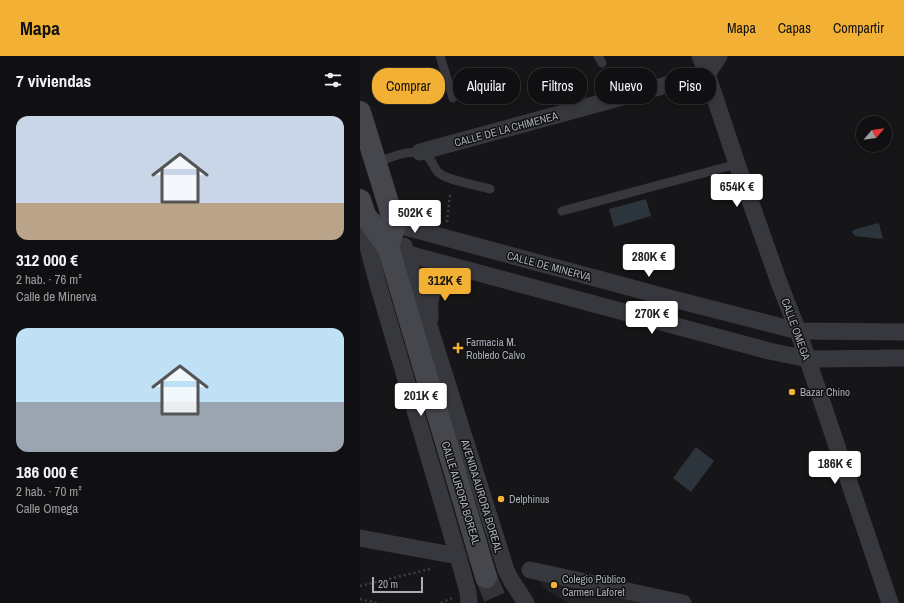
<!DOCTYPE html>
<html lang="es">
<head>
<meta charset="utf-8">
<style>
  :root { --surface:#101012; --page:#19191b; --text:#f1f3f6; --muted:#9c9d9f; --line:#303032; --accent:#f2b134 }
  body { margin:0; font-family:"Archivo Narrow",sans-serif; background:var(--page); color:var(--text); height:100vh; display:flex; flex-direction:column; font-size:15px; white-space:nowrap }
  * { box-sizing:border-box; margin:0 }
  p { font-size:13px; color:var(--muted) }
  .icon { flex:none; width:22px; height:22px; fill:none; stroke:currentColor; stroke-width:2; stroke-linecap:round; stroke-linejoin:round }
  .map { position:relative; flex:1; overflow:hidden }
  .details { display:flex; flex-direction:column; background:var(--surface); width:360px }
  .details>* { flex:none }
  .top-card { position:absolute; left:12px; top:12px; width:380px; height:36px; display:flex; gap:8px }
  .needle { width:26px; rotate:61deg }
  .controls { position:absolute; left:496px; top:60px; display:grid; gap:8px }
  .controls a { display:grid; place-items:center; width:36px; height:36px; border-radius:50%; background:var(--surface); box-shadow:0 2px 6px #0003,0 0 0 1px var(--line); font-size:20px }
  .scale { position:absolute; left:12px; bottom:10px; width:51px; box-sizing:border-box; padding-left:4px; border:2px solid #a8adb8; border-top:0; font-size:11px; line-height:14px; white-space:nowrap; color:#a8adb8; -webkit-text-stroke:3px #111113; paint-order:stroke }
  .price { position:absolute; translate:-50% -34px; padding:0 9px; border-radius:4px; background:#fff; color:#222; font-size:13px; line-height:26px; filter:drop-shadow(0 1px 2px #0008) }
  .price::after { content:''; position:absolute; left:50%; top:24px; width:12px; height:9px; margin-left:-6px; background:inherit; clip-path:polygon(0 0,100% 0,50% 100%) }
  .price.active { background:var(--accent); color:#111 }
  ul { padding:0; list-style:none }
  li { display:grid; align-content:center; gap:8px; height:212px; padding:0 16px }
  li span { display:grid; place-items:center; height:124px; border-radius:12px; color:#555 }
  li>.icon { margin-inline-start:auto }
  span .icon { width:72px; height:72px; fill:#fffc; stroke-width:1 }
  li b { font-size:17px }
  h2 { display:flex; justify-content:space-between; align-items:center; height:48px; padding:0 16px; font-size:17px }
  .chip { padding:0 14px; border-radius:16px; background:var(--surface); box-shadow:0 2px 6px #0003,0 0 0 1px var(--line); font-size:14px; line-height:36px }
  .chip.active { background:var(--accent); color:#111 }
  header { display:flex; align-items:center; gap:24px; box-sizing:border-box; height:56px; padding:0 20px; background:var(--accent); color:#111 }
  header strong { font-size:19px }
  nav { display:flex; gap:22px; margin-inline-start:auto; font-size:14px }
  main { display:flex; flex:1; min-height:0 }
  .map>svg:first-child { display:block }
  .built { fill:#222225 }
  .water { fill:#2c353c }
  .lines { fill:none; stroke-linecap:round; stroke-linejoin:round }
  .secondary-tunnel { stroke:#333438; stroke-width:22; stroke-dasharray:22 11; stroke-linecap:butt }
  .path { stroke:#3d3f44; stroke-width:2.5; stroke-dasharray:2 3; stroke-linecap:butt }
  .lane { stroke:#37383d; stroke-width:9 }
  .street { stroke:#37383d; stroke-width:17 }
  .secondary { stroke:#45474d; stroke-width:22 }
  .poi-dot { fill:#f2b134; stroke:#111113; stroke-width:1.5 }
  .labels { text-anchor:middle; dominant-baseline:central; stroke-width:3; stroke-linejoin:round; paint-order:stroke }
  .street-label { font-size:11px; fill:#a8adb8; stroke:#111113 }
  .poi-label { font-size:11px; fill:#a8adb8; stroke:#111113; text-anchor:start }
</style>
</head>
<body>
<header>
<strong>Mapa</strong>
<nav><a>Mapa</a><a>Capas</a><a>Compartir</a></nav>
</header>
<main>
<section class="details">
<h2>7 viviendas<svg class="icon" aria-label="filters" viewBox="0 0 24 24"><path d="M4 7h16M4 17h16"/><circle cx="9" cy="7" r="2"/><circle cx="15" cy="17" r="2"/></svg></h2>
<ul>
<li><span style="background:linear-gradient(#c9d6e8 70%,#b9a48a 0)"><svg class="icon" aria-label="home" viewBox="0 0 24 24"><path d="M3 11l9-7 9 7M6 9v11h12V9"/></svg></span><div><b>312 000 €</b><p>2 hab. · 76 m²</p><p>Calle de Minerva</p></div></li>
<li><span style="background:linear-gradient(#bfe0f5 60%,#9aa5b1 0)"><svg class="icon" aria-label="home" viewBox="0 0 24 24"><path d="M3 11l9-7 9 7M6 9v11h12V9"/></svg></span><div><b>186 000 €</b><p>2 hab. · 70 m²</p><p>Calle Omega</p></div></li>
</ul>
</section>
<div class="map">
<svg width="544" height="547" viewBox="0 0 544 547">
  <rect width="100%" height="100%" fill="#161618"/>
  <!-- built -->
  <path class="built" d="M177 523 290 547H209L188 535Z"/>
  <!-- water -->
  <g class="water">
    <path d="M286 143 291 160 254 171 249 153Z"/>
    <path d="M518 167 519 168 523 182 521 183 495 180 492 176 493 174Z"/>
    <path d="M336 391 354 405 331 436 313 422Z"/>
  </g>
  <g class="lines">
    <!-- secondary-tunnel -->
    <path class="secondary-tunnel" d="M126 521 137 547"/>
    <!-- path -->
    <g class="path">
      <path d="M87 166 90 139"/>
      <path d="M0 530 70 513"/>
      <path d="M0 543 17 547"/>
      <path d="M81 547 92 542"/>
    </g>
    <!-- lane -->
    <g class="lane">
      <path d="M80 0 93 42"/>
      <path d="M238 0 242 7"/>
      <path d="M15 107C30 102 55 89 69 102 73 106 74 113 79 117 89 125 117 129 130 133"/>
      <path d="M202 155 377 108"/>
    </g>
    <!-- street -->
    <g class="street">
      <path d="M340 0 347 18 377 108 420 229 438 275 530 547"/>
      <path d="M347 18 359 0"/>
      <path d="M60 96 347 18"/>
      <path d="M23 165 313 243 438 275 544 276"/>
      <path d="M6 175V184L19 232 98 500 108 536 109 547"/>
      <path d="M0 183 6 184 48 198 409 295 448 303 544 302"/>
      <path d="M44 190 146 514 151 524 166 547"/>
      <path d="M70 262C68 232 75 225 101 213"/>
      <path d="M0 482 98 500"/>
      <path d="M170 514 323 547"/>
    </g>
    <!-- secondary -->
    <g class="secondary">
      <path d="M0 56 35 169 28 191"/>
      <path d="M0 144 5 159 28 191 126 521"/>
    </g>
  </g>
  <!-- markers -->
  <g class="poi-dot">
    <path d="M96 286h4v4h4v4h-4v4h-4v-4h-4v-4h4z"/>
    <circle cx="432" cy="336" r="4"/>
    <circle cx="141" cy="443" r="4"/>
    <circle cx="194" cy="529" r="4"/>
  </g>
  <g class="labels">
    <!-- street labels -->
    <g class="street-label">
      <text transform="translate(146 73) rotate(-15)">CALLE DE LA CHIMENEA</text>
      <text transform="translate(189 210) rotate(15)">CALLE DE MINERVA</text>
      <text transform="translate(436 273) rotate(70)">CALLE OMEGA</text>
      <text transform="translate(101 437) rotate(73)">CALLE AURORA BOREAL</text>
      <text transform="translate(122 440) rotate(73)">AVENIDA AURORA BOREAL</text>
    </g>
    <!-- poi labels -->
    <g class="poi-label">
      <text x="106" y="286">Farmacia M.<tspan x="106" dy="13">Robledo Calvo</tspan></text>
      <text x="440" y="336">Bazar Chino</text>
      <text x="149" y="443">Delphinus</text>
      <text x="202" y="523">Colegio Público<tspan x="202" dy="13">Carmen Laforet</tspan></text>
    </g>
  </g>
</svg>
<div class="controls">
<a><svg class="needle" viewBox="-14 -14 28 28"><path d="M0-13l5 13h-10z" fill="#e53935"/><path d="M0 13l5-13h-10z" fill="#9c9d9f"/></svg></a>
</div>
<div class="scale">20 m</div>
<b class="price" style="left:377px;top:152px">654K €</b>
<b class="price" style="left:55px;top:178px">502K €</b>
<b class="price" style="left:289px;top:222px">280K €</b>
<b class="price active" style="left:85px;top:246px">312K €</b>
<b class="price" style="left:292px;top:279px">270K €</b>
<b class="price" style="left:61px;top:361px">201K €</b>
<b class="price" style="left:475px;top:429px">186K €</b>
<div class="top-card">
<a class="chip active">Comprar</a>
<a class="chip">Alquilar</a>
<a class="chip">Filtros</a>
<a class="chip">Nuevo</a>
<a class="chip">Piso</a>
</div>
</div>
</main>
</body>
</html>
